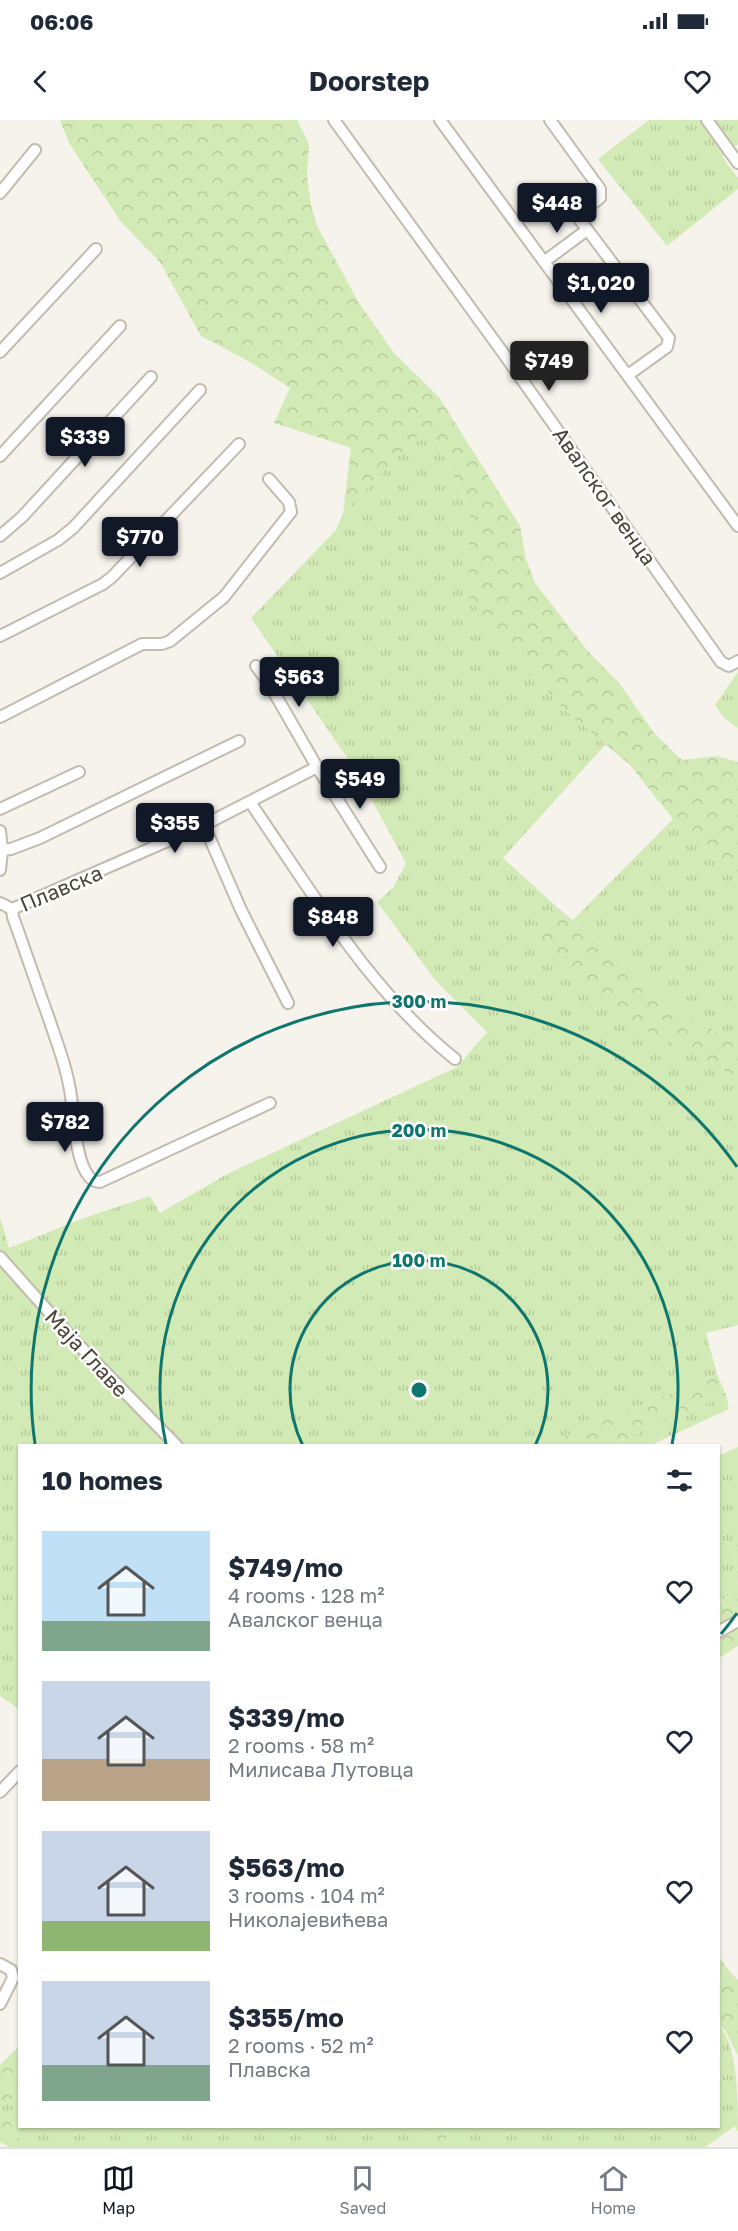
<!DOCTYPE html>
<html lang="en">
<head>
<meta charset="utf-8">
<style>
  :root { --surface:#fff; --page:#f6f6f7; --text:#1f2937; --muted:#747a83; --line:#e0e1e3; --accent:#111827 }
  body { margin:0; font-family:"Golos Text",sans-serif; background:var(--page); color:var(--text); height:100vh; display:flex; flex-direction:column; font-size:22px; white-space:nowrap }
  * { box-sizing:border-box; margin:0 }
  p { font-size:20px; color:var(--muted) }
  .icon { flex:none; width:33px; height:33px; fill:none; stroke:currentColor; stroke-width:2; stroke-linecap:round; stroke-linejoin:round }
  .map { position:relative; flex:1; overflow:hidden }
  .side { position:absolute; left:18px; top:1324px; width:702px; height:684px; display:flex; flex-direction:column; background:var(--surface); border-radius:0px; box-shadow:0 2px 4px #0004 }
  .side>* { flex:none }
  .price { position:absolute; translate:-50% -51px; padding:0 14px; border-radius:6px; background:var(--accent); color:#fff; font-size:20px; line-height:39px; filter:drop-shadow(0 2px 3px #0008) }
  .price::after { content:''; position:absolute; left:50%; top:36px; width:18px; height:14px; margin-left:-9px; background:inherit; clip-path:polygon(0 0,100% 0,50% 100%) }
  .price.selected { background:#222; color:#fff }
  ul { padding:0; list-style:none }
  li { display:flex; align-items:center; gap:18px; height:150px; padding:0 24px }
  li span { display:grid; place-items:center; flex:none; width:168px; height:120px; border-radius:0px; color:#555 }
  li>.icon { margin-inline-start:auto }
  span .icon { width:72px; height:72px; fill:#fffc; stroke-width:1 }
  li b { font-size:26px }
  h2 { display:flex; justify-content:space-between; align-items:center; height:72px; padding:0 24px; font-size:26px }
  .status { display:flex; justify-content:space-between; align-items:center; height:42px; padding:0 30px; background:var(--surface); direction:ltr }
  .status svg { height:16px; fill:currentColor }
  header { display:flex; justify-content:space-between; align-items:center; height:78px; padding:0 24px; background:var(--surface); font-size:27px; font-weight:700 }
  .tabs { display:flex; justify-content:space-around; align-items:center; height:84px; border-top:2px solid var(--line); background:var(--surface); font-size:16px; color:var(--muted) }
  .tabs a { display:grid; justify-items:center; gap:3px }
  .tabs .selected { color:var(--accent) }
  .map>svg:first-child { display:block }
  .grass { fill:url(#grass-tufts) }
  .forest { fill:url(#forest-crowns) }
  .lines { fill:none; stroke-linecap:round; stroke-linejoin:round }
  .minor-casing { stroke:#c2bbae; stroke-width:14 }
  .minor { stroke:#fff; stroke-width:10 }
  .ring { fill:none; stroke:#0f766e; stroke-width:3 }
  .labels { text-anchor:middle; dominant-baseline:central; stroke-width:5; stroke-linejoin:round; paint-order:stroke }
  .street-label { font-size:21px; fill:#4b4439; stroke:#fff }
  .centre { fill:#0f766e; stroke:#fff; stroke-width:3 }
  .ring-label { font-size:18px; text-anchor:middle; font-weight:bold; fill:#0f766e; stroke:#fff; stroke-width:5; stroke-linejoin:round; paint-order:stroke }
</style>
</head>
<body>
<div class="status"><b>06:06</b><svg viewBox="0 0 49 12"><path d="M0 12V9h3v3zM5 12V6h3v6zM10 12V3h3v9zM15 12V0h3v12zM26 1h20v11H26zM47 4h2v5h-2z"/></svg></div>
<header><svg class="icon" aria-label="back" viewBox="0 0 24 24"><path d="M15 5l-7 7 7 7"/></svg>Doorstep<svg class="icon" aria-label="heart" viewBox="0 0 24 24"><path d="M12 20l-8-8c-3-5 5-10 8-4 3-6 11-1 8 4z"/></svg></header>
<div class="map">
<svg width="738" height="2027" viewBox="0 0 738 2027">
  <defs>
    <pattern id="grass-tufts" width="24" height="20" patternUnits="userSpaceOnUse" patternTransform="scale(1.5)"><rect width="24" height="20" fill="#d2eab5"/><path d="M3 7l-1-3M5 7V3M7 7l1-3M15 17l-1-3M17 17v-4M19 17l1-3" fill="none" stroke="#b6ca9c"/></pattern>
    <pattern id="forest-crowns" width="20" height="18" patternUnits="userSpaceOnUse" patternTransform="scale(1.5)"><rect width="20" height="18" fill="#d2eab5"/><path d="M2 6a3 3 0 1 1 6 0M12 15a3 3 0 1 1 6 0" fill="none" stroke="#b6ca9c"/></pattern>
  </defs>
  <rect width="100%" height="100%" fill="#f6f3ec"/>
  <!-- grass -->
  <g class="grass">
    <path d="M649 0H738V24L722 37 738 58V69L667 126 598 39Z"/>
    <path d="M428 306 470 387 506 526 564 589 606 624 503 738 557 787 534 804 656 917 738 955V1205L706 1213 717 1254 543 1326H20L19 1589 0 1576V1097L9 1128 81 1099 150 1076 160 1093 227 1054 457 947 487 912 436 861 377 782 393 768 406 743 355 649 251 498 336 410 343 393Z"/>
    <path d="M738 552V608L724 598 715 585Z"/>
    <path d="M673 699 728 754 738 757V923L685 895 573 800Z"/>
    <path d="M726 1275 729 1289 649 1326H608Z"/>
    <path d="M738 1327V1414L733 1416 738 1467 719 1483 718 1336Z"/>
    <path d="M719 1904C738 1928 738 1978 738 2012L735 2006 705 2027H446L447 2007H718Z"/>
    <path d="M19 1975 20 2007H429V2013L414 2027H24L1 1986Z"/>
  </g>
  <!-- forest -->
  <g class="forest">
    <path d="M60 0H297L309 24 307 55 311 85 317 106 359 183 394 233 439 277 520 406 526 439 535 463 587 530 620 564 654 613 682 640 717 636 738 642V757L728 754 673 699 630 645 564 589 506 526 468 477 470 387 428 306 343 393 351 328 274 303 290 268 250 242 201 216 160 142 121 102 69 23Z"/>
    <path d="M557 787 685 895 738 923V957L656 917 569 855 534 804Z"/>
    <path d="M717 1254 726 1275 608 1326H543Z"/>
    <path d="M738 1414V1526L719 1538 718 1481 720 1483 738 1467 733 1416Z"/>
    <path d="M718 1835 730 1852 738 1860V1936L725 1910 719 1904Z"/>
    <path d="M19 1926V1975L1 1986 24 2027H9L0 2022V1945Z"/>
    <path d="M429 2007H447L446 2027H414L429 2013Z"/>
  </g>
  <g class="lines">
    <defs>
      <g id="minor">
        <path d="M334 0 506 237 721 542 729 546 738 541"/>
        <path d="M440 0 738 406"/>
        <path d="M550 0 600 69V78L580 93V100L669 218 667 227 628 255"/>
        <path d="M707 0 738 43"/>
        <path d="M0 73 35 30"/>
        <path d="M545 141 587 110"/>
        <path d="M0 232 96 129"/>
        <path d="M0 336 120 206"/>
        <path d="M0 416 22 397 151 257"/>
        <path d="M0 453 58 420 73 408 200 270"/>
        <path d="M0 516 103 464 112 457 239 324"/>
        <path d="M256 546 268 562 317 647 380 747"/>
        <path d="M0 597 142 524H162L170 521 224 477 291 392 289 382 269 359"/>
        <path d="M250 682C312 772 369 870 455 939"/>
        <path d="M0 689 79 652"/>
        <path d="M204 705 241 790 288 883"/>
        <path d="M0 711 2 730 0 750"/>
        <path d="M2 730 11 729 40 718 239 621"/>
        <path d="M0 783 12 789"/>
        <path d="M12 789 13 797C25 830 36 863 48 896 57 923 67 948 71 976 74 994 75 1062 100 1062L270 983"/>
        <path d="M12 789 204 705 317 647"/>
        <path d="M0 1137 73 1219 177 1326"/>
        <path d="M718 1512 738 1501"/>
        <path d="M0 1672 20 1651"/>
        <path d="M0 1844 11 1850 13 1858 0 1884"/>
      </g>
    </defs>
    <!-- minor casing -->
    <use href="#minor" class="minor-casing"/>
    <!-- minor -->
    <use href="#minor" class="minor"/>
  </g>
  <!-- distance rings -->
  <g class="ring">
    <path d="M303 1326A129 129 0 1 1 535 1326"/>
    <path d="M166 1324A259 259 0 1 1 672 1324"/>
    <path d="M737 1493A388 388 0 0 1 721 1514M35 1324A388 388 0 0 1 737 1047"/>
  </g>
  <g class="labels">
    <!-- street labels -->
    <g class="street-label">
      <text transform="translate(605 376) rotate(55)">Авалског венца</text>
      <text transform="translate(61 768) rotate(-23)">Плавска</text>
      <text transform="translate(87 1233) rotate(47)">Маја Главе</text>
    </g>
  </g>
  <circle cx="419" cy="1270" r="9" class="centre"/>
  <g class="ring-label">
    <text x="419" y="888">300 m</text>
    <text x="419" y="1017">200 m</text>
    <text x="419" y="1147">100 m</text>
  </g>
</svg>
<b class="price" style="left:557px;top:114px">$448</b>
<b class="price" style="left:601px;top:194px">$1,020</b>
<b class="price selected" style="left:549px;top:272px">$749</b>
<b class="price" style="left:85px;top:348px">$339</b>
<b class="price" style="left:140px;top:448px">$770</b>
<b class="price" style="left:299px;top:588px">$563</b>
<b class="price" style="left:360px;top:690px">$549</b>
<b class="price" style="left:175px;top:734px">$355</b>
<b class="price" style="left:333px;top:828px">$848</b>
<b class="price" style="left:65px;top:1033px">$782</b>
<section class="side">
<h2>10 homes<svg class="icon" aria-label="filters" viewBox="0 0 24 24"><path d="M4 7h16M4 17h16"/><circle cx="9" cy="7" r="2"/><circle cx="15" cy="17" r="2"/></svg></h2>
<ul>
<li><span style="background:linear-gradient(#bfe0f5 75%,#7fa58c 0)"><svg class="icon" aria-label="home" viewBox="0 0 24 24"><path d="M3 11l9-7 9 7M6 9v11h12V9"/></svg></span><div><b>$749/mo</b><p>4 rooms · 128 m²</p><p>Авалског венца</p></div><svg class="icon" aria-label="heart" viewBox="0 0 24 24"><path d="M12 20l-8-8c-3-5 5-10 8-4 3-6 11-1 8 4z"/></svg></li>
<li><span style="background:linear-gradient(#c9d6e8 65%,#b9a48a 0)"><svg class="icon" aria-label="home" viewBox="0 0 24 24"><path d="M3 11l9-7 9 7M6 9v11h12V9"/></svg></span><div><b>$339/mo</b><p>2 rooms · 58 m²</p><p>Милисава Лутовца</p></div><svg class="icon" aria-label="heart" viewBox="0 0 24 24"><path d="M12 20l-8-8c-3-5 5-10 8-4 3-6 11-1 8 4z"/></svg></li>
<li><span style="background:linear-gradient(#c9d6e8 75%,#8fb573 0)"><svg class="icon" aria-label="home" viewBox="0 0 24 24"><path d="M3 11l9-7 9 7M6 9v11h12V9"/></svg></span><div><b>$563/mo</b><p>3 rooms · 104 m²</p><p>Николајевићева</p></div><svg class="icon" aria-label="heart" viewBox="0 0 24 24"><path d="M12 20l-8-8c-3-5 5-10 8-4 3-6 11-1 8 4z"/></svg></li>
<li><span style="background:linear-gradient(#c9d6e8 70%,#7fa58c 0)"><svg class="icon" aria-label="home" viewBox="0 0 24 24"><path d="M3 11l9-7 9 7M6 9v11h12V9"/></svg></span><div><b>$355/mo</b><p>2 rooms · 52 m²</p><p>Плавска</p></div><svg class="icon" aria-label="heart" viewBox="0 0 24 24"><path d="M12 20l-8-8c-3-5 5-10 8-4 3-6 11-1 8 4z"/></svg></li>
</ul>
</section>
</div>
<nav class="tabs">
<a class="selected"><svg class="icon" aria-label="map" viewBox="0 0 24 24"><path d="M3 6l6-2 6 2 6-2v14l-6 2-6-2-6 2zM9 4v14M15 6v14"/></svg>Map</a>
<a><svg class="icon" aria-label="saved" viewBox="0 0 24 24"><path d="M7 4h10v16l-5-4-5 4z"/></svg>Saved</a>
<a><svg class="icon" aria-label="home" viewBox="0 0 24 24"><path d="M3 11l9-7 9 7M6 9v11h12V9"/></svg>Home</a>
</nav>
</body>
</html>
